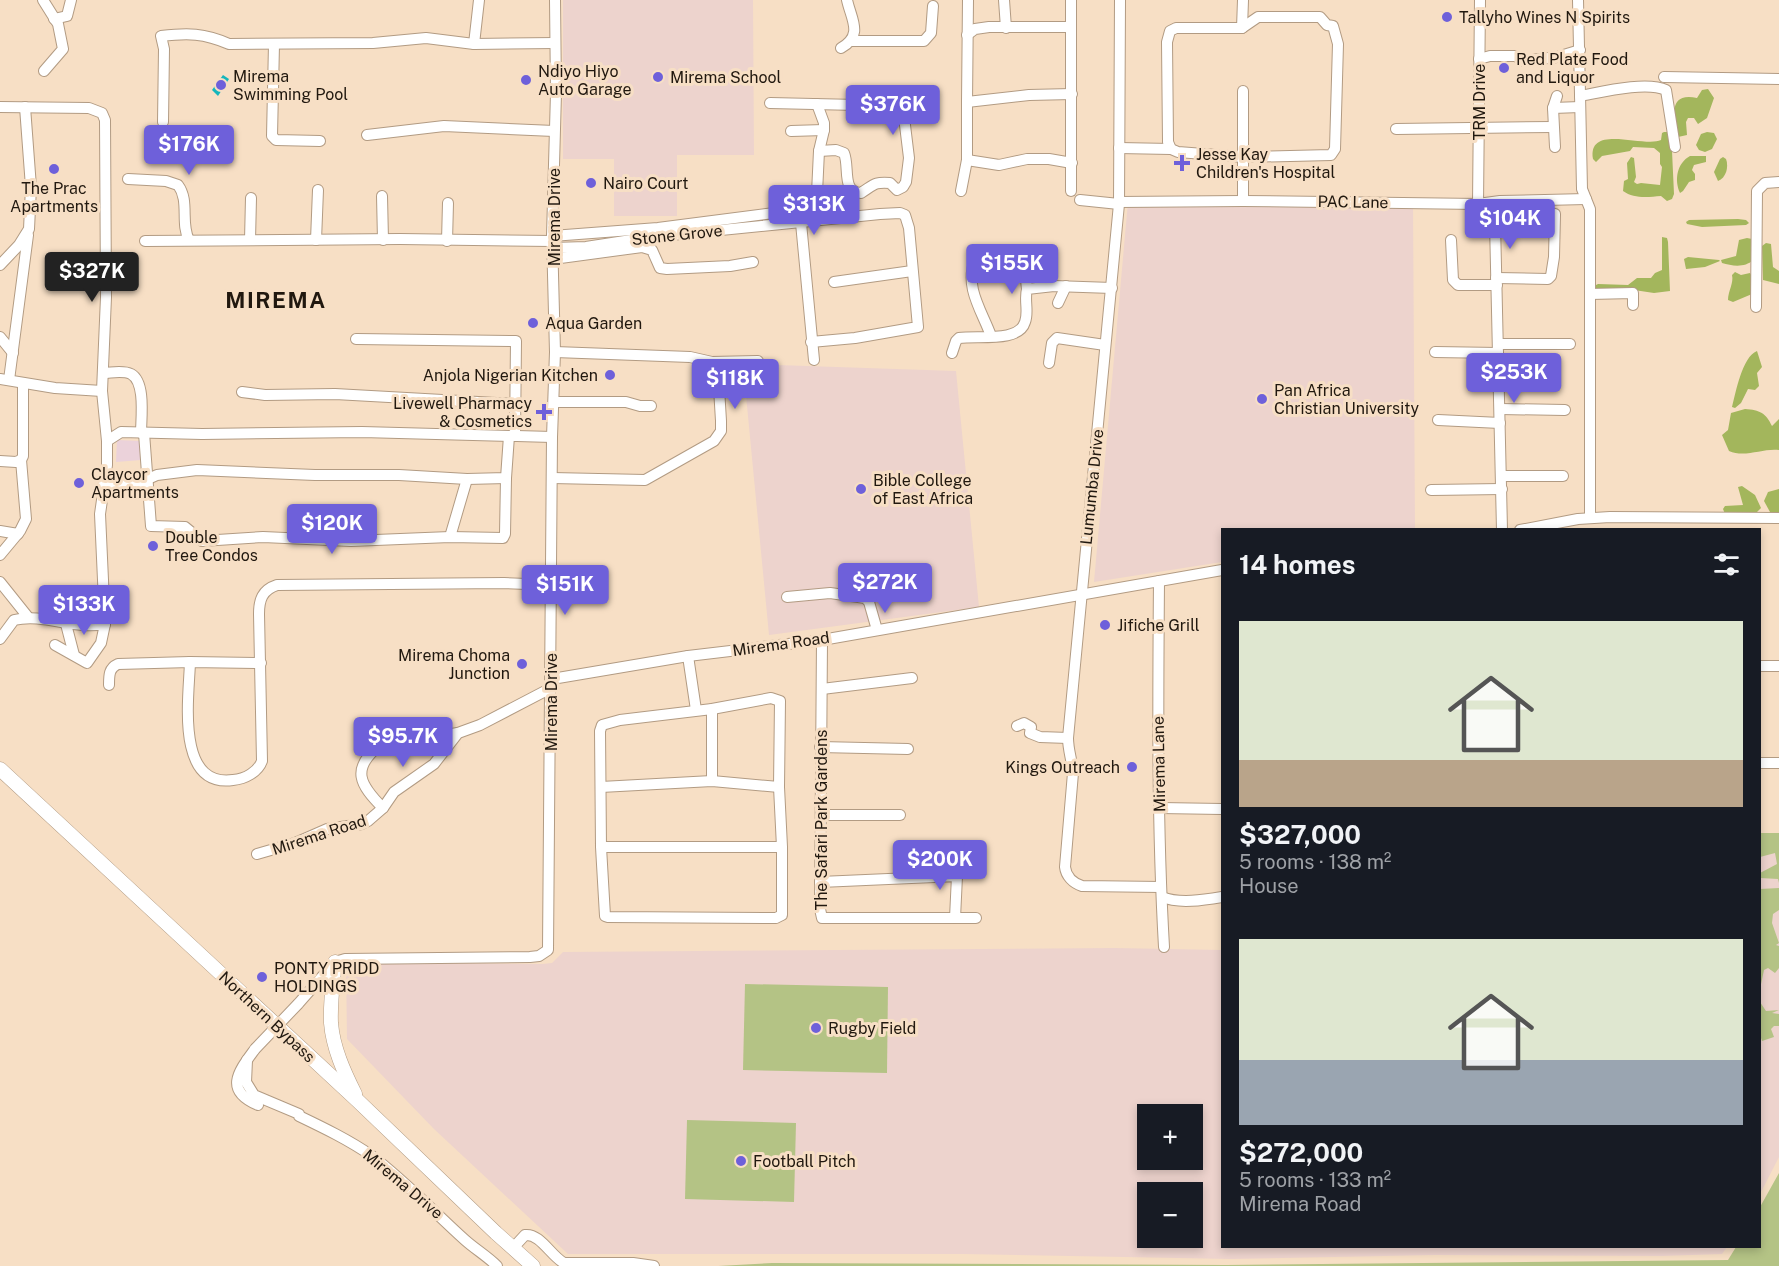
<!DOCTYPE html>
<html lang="en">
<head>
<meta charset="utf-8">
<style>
  :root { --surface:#171b24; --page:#20242c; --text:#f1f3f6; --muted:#9ea1a6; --accent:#6e60da }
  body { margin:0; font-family:"Public Sans",sans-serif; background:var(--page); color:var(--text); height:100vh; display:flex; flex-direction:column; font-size:22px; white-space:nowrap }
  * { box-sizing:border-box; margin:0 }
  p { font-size:20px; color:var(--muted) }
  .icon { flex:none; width:33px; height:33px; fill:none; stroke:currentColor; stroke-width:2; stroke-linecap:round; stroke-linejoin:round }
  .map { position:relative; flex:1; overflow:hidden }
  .panel { position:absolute; left:1221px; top:528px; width:540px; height:720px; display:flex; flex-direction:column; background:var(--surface); border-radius:0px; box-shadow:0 3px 9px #0003 }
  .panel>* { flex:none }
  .fabs { position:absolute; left:1137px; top:1104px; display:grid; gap:12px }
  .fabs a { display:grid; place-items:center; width:66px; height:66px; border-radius:0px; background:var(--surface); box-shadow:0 3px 9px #0003; font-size:30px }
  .price { position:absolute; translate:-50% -51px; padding:0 14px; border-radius:6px; background:var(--accent); color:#fff; font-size:20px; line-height:39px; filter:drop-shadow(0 2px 3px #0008) }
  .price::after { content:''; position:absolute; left:50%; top:36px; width:18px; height:14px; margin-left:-9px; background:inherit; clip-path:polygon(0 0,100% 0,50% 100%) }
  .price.current { background:#222; color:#fff }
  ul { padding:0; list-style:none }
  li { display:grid; align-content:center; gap:12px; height:318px; padding:0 18px }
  li span { display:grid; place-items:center; height:186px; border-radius:0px; color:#555 }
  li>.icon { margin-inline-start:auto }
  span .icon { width:108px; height:108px; fill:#fffc; stroke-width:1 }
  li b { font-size:26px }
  h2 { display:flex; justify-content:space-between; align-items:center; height:72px; padding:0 18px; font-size:26px }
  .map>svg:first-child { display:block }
  .commercial { fill:#ebd2da }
  .education { fill:#edd3cd; fill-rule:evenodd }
  .green { fill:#b4c385 }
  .forest { fill:#a3b65c }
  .water { fill:#15b6bc }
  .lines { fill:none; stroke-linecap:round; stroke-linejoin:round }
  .minor-casing { stroke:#b29b83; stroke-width:12 }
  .major-casing { stroke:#b29b83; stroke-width:15 }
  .minor { stroke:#fff; stroke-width:10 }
  .major { stroke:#fff; stroke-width:14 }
  .minor-bridge-casing { stroke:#b29b83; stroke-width:12; stroke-linecap:butt }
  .minor-bridge { stroke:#fff; stroke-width:10 }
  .poi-dot { fill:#6e60da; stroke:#f7dfc5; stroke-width:2 }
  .labels { text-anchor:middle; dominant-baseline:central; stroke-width:6; stroke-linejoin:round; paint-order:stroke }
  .poi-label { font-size:16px; fill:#21180f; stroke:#f7dfc5; text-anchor:start }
  .street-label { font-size:16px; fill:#21180f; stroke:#f7dfc5 }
  .district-label { font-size:22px; font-weight:bold; letter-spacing:1.5px; fill:#21180f; stroke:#f7dfc5 }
</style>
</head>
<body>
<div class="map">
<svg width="1779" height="1266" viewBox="0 0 1779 1266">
  <rect width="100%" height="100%" fill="#f7dfc5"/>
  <!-- commercial -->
  <path class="commercial" d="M117 440 141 441V460L116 462Z"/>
  <!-- education -->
  <g class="education">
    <path d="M563 0H753L754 155H677V216H614V159H563Z"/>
    <path d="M1128 202 1413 203 1415 529 1222 530V562L1094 582Z"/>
    <path d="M743 364 956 371 979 607 769 635Z"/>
    <path d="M1760 833H1779V1157L1760 1194Z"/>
    <path d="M1114 948 1222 950V1246L1727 1247 1722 1254 1662 1256 1435 1255 1232 1259 963 1254H568L434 1129 347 1039 346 962 542 964 552 963 563 952ZM1148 1114H1192V1160H1148ZM1148 1192H1192V1238H1148Z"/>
  </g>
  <!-- green -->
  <g class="green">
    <path d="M1760 833H1779V883L1778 879 1760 878V873L1777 864 1775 853 1760 857Z"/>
    <path d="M1779 888V910L1773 914 1772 923 1779 943 1776 945 1779 946V968L1775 973 1768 968 1764 970 1760 989V889Z"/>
    <path d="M745 984 888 987 887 1073 743 1070Z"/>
    <path d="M1760 1002 1766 1011 1779 1010 1772 1013 1779 1014V1026H1774L1771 1029 1774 1037 1762 1041 1760 1035Z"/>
    <path d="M687 1120 796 1123 794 1202 685 1199Z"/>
    <path d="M1779 1173V1266H718L772 1263 1226 1265 1728 1260 1736 1247 1760 1246V1207Z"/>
  </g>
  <!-- forest -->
  <g class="forest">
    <path d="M1708 89 1714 98 1707 118 1698 124 1694 118H1688L1686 122 1687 135 1678 137C1674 117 1667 92 1697 98L1702 90Z"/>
    <path d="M1664 132H1667L1672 151 1674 194 1672 199 1667 201 1661 196C1648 197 1634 199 1623 191L1624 181 1628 179 1627 163 1631 157 1634 158 1636 177 1634 182 1637 184 1641 183 1660 185 1662 167 1660 164V153L1654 148 1633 147 1630 151 1602 156 1596 162 1593 159C1587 123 1644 148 1661 140L1662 133Z"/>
    <path d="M1707 132 1714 133 1717 139 1712 149 1705 152 1699 150 1696 145 1701 134Z"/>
    <path d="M1690 156H1706V162L1694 165 1692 170 1695 174V180L1689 182 1683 191 1680 193C1674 180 1677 163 1690 156Z"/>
    <path d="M1723 157 1726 159C1729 167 1726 178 1718 181L1714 172 1720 159Z"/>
    <path d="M1738 219 1746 220 1749 223 1746 225 1702 227 1687 224 1686 222 1689 220Z"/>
    <path d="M1662 237 1667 238 1668 242 1670 291 1654 293 1634 290 1594 291V286L1598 284 1628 285 1637 278H1651L1655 273 1662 270Z"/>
    <path d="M1747 238 1752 239 1753 260C1745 268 1732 266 1722 263L1721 260 1736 256 1739 240Z"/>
    <path d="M1766 243 1771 244 1773 267 1779 271V284L1763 280 1762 246Z"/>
    <path d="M1688 257 1719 260 1720 261 1705 267 1686 269 1684 259Z"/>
    <path d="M1735 272 1741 275 1750 273 1753 278 1752 294 1733 302 1728 300C1728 291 1734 283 1732 275Z"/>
    <path d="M1757 351 1762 367 1757 373 1759 386 1755 390 1748 389 1741 403 1735 408 1732 407C1736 392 1742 357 1757 351Z"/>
    <path d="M1745 409C1760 410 1766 413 1772 426L1779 419V450C1763 448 1745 458 1729 451L1722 435 1728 430 1731 413Z"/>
    <path d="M1742 486 1755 495 1761 508 1757 512 1725 514 1723 509 1725 506 1743 505 1738 487Z"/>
    <path d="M1779 489V512H1770L1764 501 1768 492Z"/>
  </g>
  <!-- water -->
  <path class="water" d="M223 75 229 79 218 96 212 90Z"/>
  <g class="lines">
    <defs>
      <g id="minor">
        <path d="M43 0 58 24 63 49 44 71"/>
        <path d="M1004 0 1006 28"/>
        <path d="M1071 0V191"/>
        <path d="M1120 0 1119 204 1068 738C1068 750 1072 760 1073 773L1065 867C1066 876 1073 883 1082 886L1161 887"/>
        <path d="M1578 0 1582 189 1590 209V518"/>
        <path d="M1258 17H1320L1327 25 1333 26 1338 44 1335 149 1331 155 1243 157 1178 152 1171 149 1168 142 1167 42 1170 31 1176 28H1242Z"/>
        <path d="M54 19 67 16 71 0"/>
        <path d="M1242 28 1243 0"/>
        <path d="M967 35 975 29 989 27H1070"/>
        <path d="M852 41H924L931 33 933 6"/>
        <path d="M274 44 272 136 276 140 320 141"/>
        <path d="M474 44 479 0"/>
        <path d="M841 48C864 35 851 19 847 0"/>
        <path d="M1479 59 1490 56H1517L1521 61 1557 57 1580 50"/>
        <path d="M1664 77 1779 79"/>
        <path d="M1580 96C1602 92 1646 81 1666 90L1675 147"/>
        <path d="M967 102 968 0"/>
        <path d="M770 103 857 105 873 100 897 107 904 117 909 158 906 182 903 187 897 190 890 183C874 182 875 184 861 193 841 192 850 167 844 153L836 150 819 151"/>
        <path d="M0 107 89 108 102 113 105 120 106 297 102 391 107 441V465L100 514 105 624C74 630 44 613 14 620L0 639"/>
        <path d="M1553 108 1580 107"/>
        <path d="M163 122 164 49 161 36C188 33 204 33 229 44L373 43 426 38 474 44 555 43"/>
        <path d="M1396 129 1553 127"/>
        <path d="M791 131 824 130"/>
        <path d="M367 135 444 126 554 131"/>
        <path d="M1555 147 1553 108 1557 96"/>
        <path d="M1119 148 1171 149"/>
        <path d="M967 160 999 165 1027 159H1049L1072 163"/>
        <path d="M128 179 166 181 178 185C190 201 180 223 189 240"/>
        <path d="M961 191 967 160V102L1029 95 1072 94"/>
        <path d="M382 196 383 240"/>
        <path d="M1080 200 1119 204"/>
        <path d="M1243 201V91"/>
        <path d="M1119 202 1243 201 1478 204 1500 201 1586 199"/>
        <path d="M1478 204 1480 0"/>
        <path d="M801 223 814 360"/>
        <path d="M1495 223 1502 530"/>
        <path d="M552 236 658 228 797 210 810 206 816 199 817 193 819 151 824 130V123L817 104"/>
        <path d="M250 240 251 198"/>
        <path d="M316 240 318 190"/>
        <path d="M1451 240 1453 280 1458 285H1497"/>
        <path d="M145 241 400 239 552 241"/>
        <path d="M447 241 448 203"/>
        <path d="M553 248 586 247 651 237 880 214 900 213 905 215 909 228 918 327 855 338 811 342"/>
        <path d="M553 259 642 247 652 250 660 268 667 269 730 266 753 262"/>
        <path d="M0 265 19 245 29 229 31 187 25 107"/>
        <path d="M1496 278 1548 279 1551 276 1554 257 1555 214"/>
        <path d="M834 282 912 271"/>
        <path d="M1590 294 1633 293V305"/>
        <path d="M1058 303 1066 286"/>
        <path d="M1756 307 1757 191 1765 183 1779 182"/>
        <path d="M991 336C982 311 964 287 975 260 985 254 1016 253 1022 265 1026 272 1026 281 1027 289"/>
        <path d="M0 337 13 353"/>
        <path d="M356 339 516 341 515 436"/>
        <path d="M1498 344H1570"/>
        <path d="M1435 352 1498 353"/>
        <path d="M952 353 956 341 959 338C977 335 1019 343 1025 322 1029 312 1024 300 1027 289L1054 286 1112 288"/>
        <path d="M712 362 758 361"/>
        <path d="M1049 363 1052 343 1057 338 1105 345"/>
        <path d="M103 373C111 373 123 370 131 374 146 382 141 419 141 433"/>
        <path d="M0 379 55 388 102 391"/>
        <path d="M9 380 28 235"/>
        <path d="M242 392 265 395 335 394 515 404"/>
        <path d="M554 402H626L640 406H651"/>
        <path d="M1500 409 1565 410"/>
        <path d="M1438 420 1500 423"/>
        <path d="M144 433 151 526 185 527 202 541 263 537 351 541 450 537 503 538 505 534 506 478"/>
        <path d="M107 441 121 432 202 434 362 432 552 437"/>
        <path d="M0 461 16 462 21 460 23 456V383"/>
        <path d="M1501 476H1563"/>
        <path d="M552 478 645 480 714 441 721 431V421L718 371 712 362 690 357 555 352"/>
        <path d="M103 485 117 482 139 483 157 475 197 470 315 475H399L467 479 506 478 509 436"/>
        <path d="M1431 490 1502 489"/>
        <path d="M1520 530 1578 519 1610 517 1779 518"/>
        <path d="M0 531 18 534"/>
        <path d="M450 537 467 479"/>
        <path d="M0 555 20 531 26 519 21 460"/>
        <path d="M1159 581C1158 703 1157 825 1164 947"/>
        <path d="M0 582 28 617"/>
        <path d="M787 597 830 593 865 598 869 602 877 630"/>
        <path d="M66 624 74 655"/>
        <path d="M822 640 820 909 822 918H976"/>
        <path d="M55 645 87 663 101 643 105 624"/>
        <path d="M688 656 696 710"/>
        <path d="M190 662C189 696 175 788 233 780 245 779 258 772 262 761L259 614C259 600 262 590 277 585L504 583 551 585"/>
        <path d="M1760 666H1779"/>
        <path d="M552 679 688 656 822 640 1222 570"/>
        <path d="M109 685C109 675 109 668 118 664L190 662 261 663"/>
        <path d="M822 689 912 678"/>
        <path d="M712 709V781"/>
        <path d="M1017 726 1024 723 1031 727 1030 733 1040 737 1068 738"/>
        <path d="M820 747 908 749"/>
        <path d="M1760 763H1779"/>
        <path d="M601 787 712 781 779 787"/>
        <path d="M383 808C360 785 350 769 380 745L458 733"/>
        <path d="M1160 808 1222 809"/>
        <path d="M821 815H900"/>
        <path d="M601 847 600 731 602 725 620 720 712 709 771 698 780 701 779 787 782 847V915L776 918H763L608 917 605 916 601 847H782"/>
        <path d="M257 854 295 843 327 829 362 824 368 821 383 808 394 792 434 764 458 733 480 725 551 688"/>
        <path d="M820 882 957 876 955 918"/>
        <path d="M1162 897C1179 904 1204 900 1222 897"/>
        <path d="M298 1004 335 962 345 959 530 957 539 956 548 950 552 437 555 352 552 236 556 93 555 0"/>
        <path d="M255 1049C239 1071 223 1090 258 1105"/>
        <path d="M247 1060 246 1082 254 1095 299 1114V1116C324 1128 349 1140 372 1156 405 1181 434 1212 465 1240 475 1249 487 1256 497 1266"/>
        <path d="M513 1248 525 1235C540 1233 551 1256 564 1263H633L654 1266"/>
      </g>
      <g id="major">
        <path d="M0 769 357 1100 496 1233 533 1266"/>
        <path d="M335 962C333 982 330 1003 331 1023 333 1048 344 1072 355 1094"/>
      </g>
    </defs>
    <!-- minor casing -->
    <use href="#minor" class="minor-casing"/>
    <!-- major casing -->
    <use href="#major" class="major-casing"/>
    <!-- minor -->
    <use href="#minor" class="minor"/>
    <!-- major -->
    <use href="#major" class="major"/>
    <defs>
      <path id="minor-bridge" d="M255 1049 298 1004"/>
    </defs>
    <!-- minor-bridge casing -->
    <use href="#minor-bridge" class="minor-bridge-casing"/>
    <!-- minor-bridge -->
    <use href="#minor-bridge" class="minor-bridge"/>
  </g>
  <!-- markers -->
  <g class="poi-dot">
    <circle cx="1447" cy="17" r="6"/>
    <circle cx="1504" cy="68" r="6"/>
    <circle cx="658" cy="77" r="6"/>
    <circle cx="526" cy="80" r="6"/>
    <circle cx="221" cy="85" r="6"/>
    <path d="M1179 154h6v6h6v6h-6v6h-6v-6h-6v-6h6z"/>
    <circle cx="54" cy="169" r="6"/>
    <circle cx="591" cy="183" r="6"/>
    <circle cx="533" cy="323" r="6"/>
    <circle cx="610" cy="375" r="6"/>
    <circle cx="1262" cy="399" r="6"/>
    <path d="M541 403h6v6h6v6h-6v6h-6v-6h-6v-6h6z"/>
    <circle cx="79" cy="483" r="6"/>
    <circle cx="861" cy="489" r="6"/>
    <circle cx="153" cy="546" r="6"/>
    <circle cx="1105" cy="625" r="6"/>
    <circle cx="522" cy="664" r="6"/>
    <circle cx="1132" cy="767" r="6"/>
    <circle cx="262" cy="977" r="6"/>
    <circle cx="816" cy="1028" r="6"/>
    <circle cx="741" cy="1161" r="6"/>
  </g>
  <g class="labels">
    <!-- poi labels -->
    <g class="poi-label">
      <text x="1459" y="17">Tallyho Wines N Spirits</text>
      <text x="1516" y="59">Red Plate Food<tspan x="1516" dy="18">and Liquor</tspan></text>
      <text x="538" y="71">Ndiyo Hiyo<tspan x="538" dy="18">Auto Garage</tspan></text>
      <text x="233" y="76">Mirema<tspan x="233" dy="18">Swimming Pool</tspan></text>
      <text x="670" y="77">Mirema School</text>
      <text x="1196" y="154">Jesse Kay<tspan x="1196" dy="18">Children's Hospital</tspan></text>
      <text x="603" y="183">Nairo Court</text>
      <text x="54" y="188" text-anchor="middle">The Prac<tspan x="54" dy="18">Apartments</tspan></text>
      <text x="545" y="323">Aqua Garden</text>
      <text x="598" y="375" text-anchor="end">Anjola Nigerian Kitchen</text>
      <text x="1274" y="390">Pan Africa<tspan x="1274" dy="18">Christian University</tspan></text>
      <text x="532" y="403" text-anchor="end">Livewell Pharmacy<tspan x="532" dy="18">&amp; Cosmetics</tspan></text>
      <text x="91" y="474">Claycor<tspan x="91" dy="18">Apartments</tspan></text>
      <text x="873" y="480">Bible College<tspan x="873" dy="18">of East Africa</tspan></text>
      <text x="165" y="537">Double<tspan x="165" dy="18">Tree Condos</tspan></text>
      <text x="1117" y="625">Jifiche Grill</text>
      <text x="510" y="655" text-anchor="end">Mirema Choma<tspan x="510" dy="18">Junction</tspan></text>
      <text x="1120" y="767" text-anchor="end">Kings Outreach</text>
      <text x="274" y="968">PONTY PRIDD<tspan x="274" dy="18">HOLDINGS</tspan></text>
      <text x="828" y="1028">Rugby Field</text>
      <text x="753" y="1161">Football Pitch</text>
    </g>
    <!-- street labels -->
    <g class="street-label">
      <text transform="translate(1479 102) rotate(-90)">TRM Drive</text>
      <text transform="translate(1353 202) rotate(1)">PAC Lane</text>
      <text transform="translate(554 217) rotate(-90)">Mirema Drive</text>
      <text transform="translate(677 235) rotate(-6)">Stone Grove</text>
      <text transform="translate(1092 487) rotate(-84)">Lumumba Drive</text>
      <text transform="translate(781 644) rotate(-8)">Mirema Road</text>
      <text transform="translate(551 702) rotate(-90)">Mirema Drive</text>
      <text transform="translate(1159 764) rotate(-91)">Mirema Lane</text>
      <text transform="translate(821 820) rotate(-90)">The Safari Park Gardens</text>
      <text transform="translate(319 835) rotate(-18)">Mirema Road</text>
      <text transform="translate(267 1017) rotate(43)">Northern Bypass</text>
      <text transform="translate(403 1184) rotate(40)">Mirema Drive</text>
    </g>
    <!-- district labels -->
    <g class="district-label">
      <text x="276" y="300">MIREMA</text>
    </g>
  </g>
</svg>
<div class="fabs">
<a>+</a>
<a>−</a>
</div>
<b class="price" style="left:893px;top:136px">$376K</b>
<b class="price" style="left:189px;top:176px">$176K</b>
<b class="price" style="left:814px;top:236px">$313K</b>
<b class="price" style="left:1510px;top:250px">$104K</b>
<b class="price" style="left:1012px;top:295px">$155K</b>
<b class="price current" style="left:92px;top:303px">$327K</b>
<b class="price" style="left:1514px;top:404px">$253K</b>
<b class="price" style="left:735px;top:410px">$118K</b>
<b class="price" style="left:332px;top:555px">$120K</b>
<b class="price" style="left:885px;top:614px">$272K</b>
<b class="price" style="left:565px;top:616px">$151K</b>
<b class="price" style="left:84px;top:636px">$133K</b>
<b class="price" style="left:403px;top:768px">$95.7K</b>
<b class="price" style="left:940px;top:891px">$200K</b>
<section class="panel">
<h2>14 homes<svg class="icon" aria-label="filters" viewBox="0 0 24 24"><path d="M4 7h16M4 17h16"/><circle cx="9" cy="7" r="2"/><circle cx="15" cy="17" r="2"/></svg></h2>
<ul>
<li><span style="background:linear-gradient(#dfe7d0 75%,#b9a48a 0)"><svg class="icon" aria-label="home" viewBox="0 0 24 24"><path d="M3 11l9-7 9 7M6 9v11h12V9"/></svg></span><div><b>$327,000</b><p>5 rooms · 138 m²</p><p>House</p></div></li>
<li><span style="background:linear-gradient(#dfe7d0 65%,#9aa5b1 0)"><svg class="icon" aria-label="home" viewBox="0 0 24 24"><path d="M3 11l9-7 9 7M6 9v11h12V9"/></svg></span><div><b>$272,000</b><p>5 rooms · 133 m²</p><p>Mirema Road</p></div></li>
</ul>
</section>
</div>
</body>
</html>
